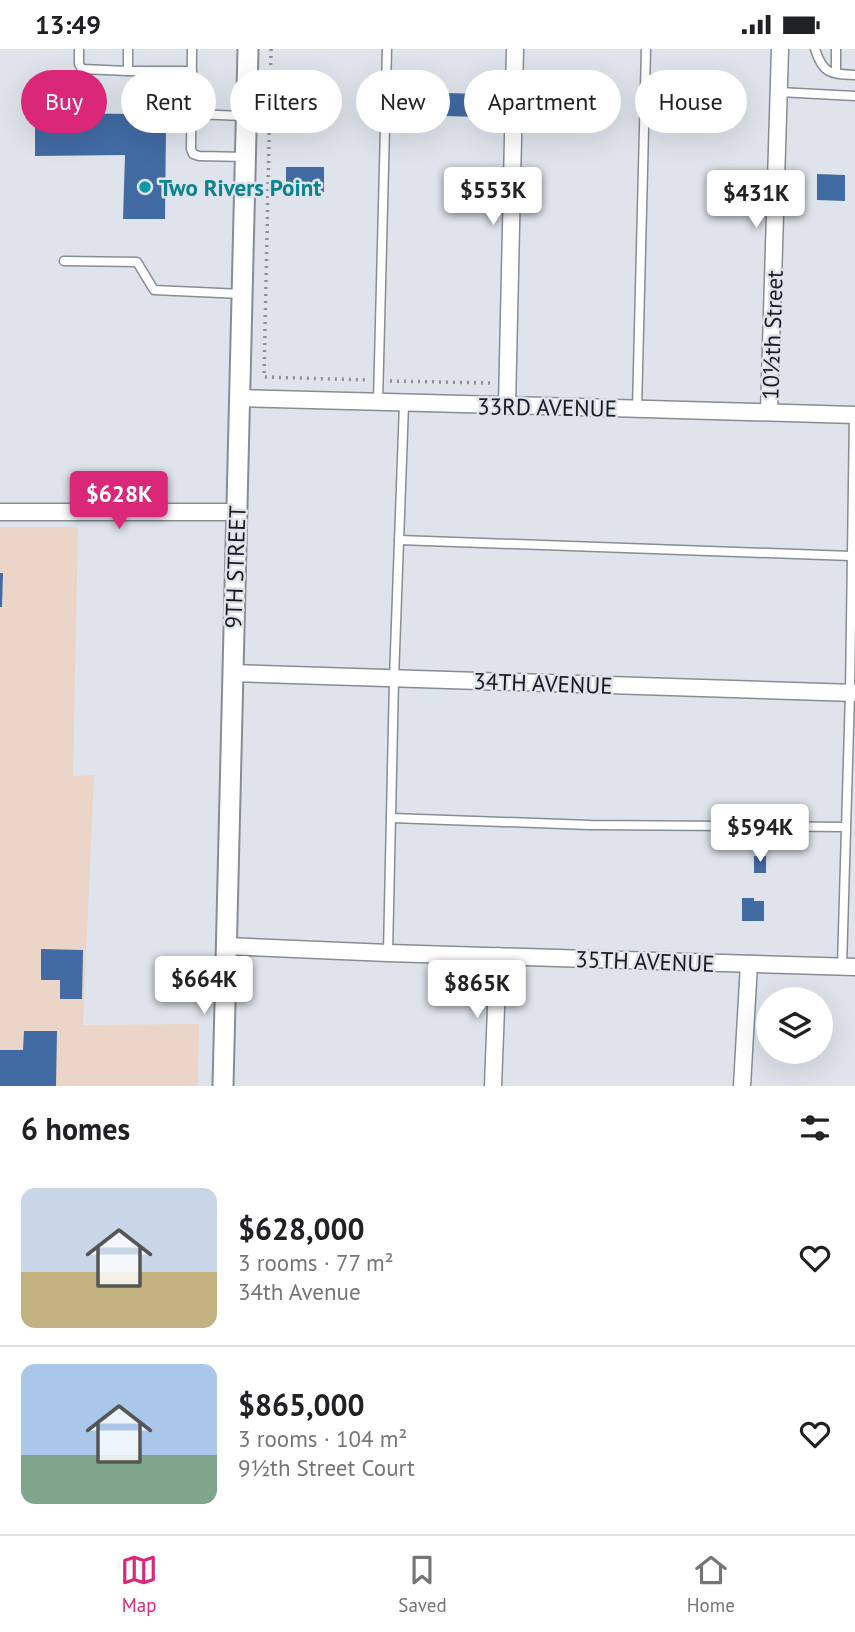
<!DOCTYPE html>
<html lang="en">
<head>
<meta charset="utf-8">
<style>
  :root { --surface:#fff; --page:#f6f6f6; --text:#202124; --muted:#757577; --line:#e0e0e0; --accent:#db2777 }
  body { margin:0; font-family:"PT Sans",sans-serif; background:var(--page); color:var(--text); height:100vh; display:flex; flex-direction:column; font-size:26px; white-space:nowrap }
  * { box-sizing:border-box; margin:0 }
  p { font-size:23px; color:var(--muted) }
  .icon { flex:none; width:38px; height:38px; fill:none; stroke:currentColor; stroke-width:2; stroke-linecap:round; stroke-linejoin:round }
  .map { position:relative; height:1037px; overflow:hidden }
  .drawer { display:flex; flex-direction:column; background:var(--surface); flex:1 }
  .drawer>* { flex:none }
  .hud { position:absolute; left:21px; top:21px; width:814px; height:63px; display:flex; gap:14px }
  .tools { position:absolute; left:756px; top:938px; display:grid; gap:14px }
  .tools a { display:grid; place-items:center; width:77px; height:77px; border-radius:50%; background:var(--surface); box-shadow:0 7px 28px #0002; font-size:35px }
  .price { position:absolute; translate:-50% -60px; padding:0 16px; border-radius:7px; background:#fff; color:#222; font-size:23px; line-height:46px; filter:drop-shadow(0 2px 4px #0008) }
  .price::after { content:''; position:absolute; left:50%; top:42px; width:21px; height:16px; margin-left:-10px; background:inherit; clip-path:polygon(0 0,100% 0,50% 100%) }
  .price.selected { background:var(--accent); color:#fff }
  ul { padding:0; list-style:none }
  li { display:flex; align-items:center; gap:21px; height:175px; padding:0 21px }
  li+li { border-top:2px solid var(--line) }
  li span { display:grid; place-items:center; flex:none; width:196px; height:140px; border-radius:14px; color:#555 }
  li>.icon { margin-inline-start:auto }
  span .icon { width:84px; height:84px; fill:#fffc; stroke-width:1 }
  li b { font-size:30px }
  h2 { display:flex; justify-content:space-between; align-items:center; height:84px; padding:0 21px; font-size:30px }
  .chip { padding:0 24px; border-radius:32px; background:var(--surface); box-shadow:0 7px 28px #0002; font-size:24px; line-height:63px }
  .chip.selected { background:var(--accent); color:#fff }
  .status { display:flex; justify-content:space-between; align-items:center; height:49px; padding:0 35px; background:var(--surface); direction:ltr }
  .status svg { height:19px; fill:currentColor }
  .tab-bar { display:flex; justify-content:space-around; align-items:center; height:98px; border-top:2px solid var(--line); background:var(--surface); font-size:19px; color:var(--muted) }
  .tab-bar a { display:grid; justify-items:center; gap:4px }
  .tab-bar .selected { color:var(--accent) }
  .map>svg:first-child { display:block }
  .industrial { fill:#ebd5c8 }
  .building { fill:#426ba4 }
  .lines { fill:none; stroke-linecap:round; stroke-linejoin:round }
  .service-casing { stroke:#878d94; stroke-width:11 }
  .minor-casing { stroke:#878d94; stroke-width:19 }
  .tertiary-casing { stroke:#878d94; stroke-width:23 }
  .path { stroke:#8c9096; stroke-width:3.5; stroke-dasharray:2 5; stroke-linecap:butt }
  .service { stroke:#fff; stroke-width:8 }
  .minor { stroke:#fff; stroke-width:16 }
  .tertiary { stroke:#fff; stroke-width:19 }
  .culture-dot { fill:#0f9aa8; stroke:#dfe4ec; stroke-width:2.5 }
  .labels { text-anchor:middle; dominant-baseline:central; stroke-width:5; stroke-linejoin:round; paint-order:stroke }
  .culture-label { font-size:23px; font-weight:bold; fill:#0d838f; stroke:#dfe4ec; text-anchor:start }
  .street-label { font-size:23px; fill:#181a1d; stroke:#dfe4ec }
</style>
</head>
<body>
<div class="status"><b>13:49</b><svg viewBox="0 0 49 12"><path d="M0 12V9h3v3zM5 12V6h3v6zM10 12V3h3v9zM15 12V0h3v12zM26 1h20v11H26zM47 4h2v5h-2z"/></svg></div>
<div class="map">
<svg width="855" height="1037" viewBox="0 0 855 1037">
  <rect width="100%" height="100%" fill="#dfe4ec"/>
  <!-- industrial -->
  <path class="industrial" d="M0 478H78L73 727 94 726 83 976 199 975 198 1037H0Z"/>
  <!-- building -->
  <g class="building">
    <path d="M446 44 480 45V68L445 67Z"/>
    <path d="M35 64 139 65V76L166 75 165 170H123L125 106 35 107Z"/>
    <rect x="286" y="118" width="38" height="25"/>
    <path d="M817 125 845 126V152L817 151Z"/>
    <path d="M0 524H3L2 558H0Z"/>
    <rect x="754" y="807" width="12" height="17"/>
    <path d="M742 849H754V852H764V872H742Z"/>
    <path d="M41 900 83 901 82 950H60V931H41Z"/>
    <path d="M24 982H57L56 1037H0V1001H23Z"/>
  </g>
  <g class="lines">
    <defs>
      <g id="service">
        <path d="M79 0V15L82 20 128 22H192"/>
        <path d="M192 0 191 100 193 105 199 107 245 108"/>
        <path d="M815 0C823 25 830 25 855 26"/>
        <path d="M128 22V0"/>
        <path d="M836 24V0"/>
        <path d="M779 43 855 47"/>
        <path d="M192 65 245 67"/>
        <path d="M64 212 137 213 154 241 242 245"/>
        <path d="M378 353 387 0"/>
        <path d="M637 360 646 0"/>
        <path d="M399 491 851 507"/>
        <path d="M391 769 590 776 845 778"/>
        <path d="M388 904 394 630 404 355"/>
        <path d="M842 917 850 644 854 366"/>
      </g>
      <g id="minor">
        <path d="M239 349C444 355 650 359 855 366"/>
        <path d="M507 357 515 0"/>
        <path d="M769 363 780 0"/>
        <path d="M0 463H238"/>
        <path d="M232 624 855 644"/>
        <path d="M226 897 388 904 855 918"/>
        <path d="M493 1037 498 907"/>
        <path d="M742 1037 749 915"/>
      </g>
      <path id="tertiary" d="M223 1037 248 0"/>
    </defs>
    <!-- service casing -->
    <use href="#service" class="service-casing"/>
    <!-- minor casing -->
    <use href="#minor" class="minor-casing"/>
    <!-- tertiary casing -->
    <use href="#tertiary" class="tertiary-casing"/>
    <!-- path -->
    <g class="path">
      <path d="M271 0 264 328 368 331"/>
      <path d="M390 332 491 334"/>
    </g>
    <!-- service -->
    <use href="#service" class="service"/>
    <!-- minor -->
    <use href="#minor" class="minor"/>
    <!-- tertiary -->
    <use href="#tertiary" class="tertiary"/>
  </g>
  <!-- markers -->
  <circle class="culture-dot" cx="145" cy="138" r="7"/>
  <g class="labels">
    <!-- culture labels -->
    <g class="culture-label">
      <text x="159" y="138">Two Rivers Point</text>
    </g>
    <!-- street labels -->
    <g class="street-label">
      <text transform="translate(772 286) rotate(-88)">10½th Street</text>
      <text transform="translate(547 358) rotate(1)">33RD AVENUE</text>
      <text transform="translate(235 518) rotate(-88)">9TH STREET</text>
      <text transform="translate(543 634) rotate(2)">34TH AVENUE</text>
      <text transform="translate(645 912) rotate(2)">35TH AVENUE</text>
    </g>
  </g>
</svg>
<div class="tools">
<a><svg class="icon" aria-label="layers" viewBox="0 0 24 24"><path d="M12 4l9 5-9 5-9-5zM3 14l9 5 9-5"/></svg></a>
</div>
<b class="price" style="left:493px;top:178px">$553K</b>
<b class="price" style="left:756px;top:181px">$431K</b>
<b class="price selected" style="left:119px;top:482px">$628K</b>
<b class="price" style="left:760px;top:815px">$594K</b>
<b class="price" style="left:204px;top:967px">$664K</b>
<b class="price" style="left:477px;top:971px">$865K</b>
<div class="hud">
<a class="chip selected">Buy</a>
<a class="chip">Rent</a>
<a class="chip">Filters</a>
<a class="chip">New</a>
<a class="chip">Apartment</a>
<a class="chip">House</a>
</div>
</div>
<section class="drawer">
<h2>6 homes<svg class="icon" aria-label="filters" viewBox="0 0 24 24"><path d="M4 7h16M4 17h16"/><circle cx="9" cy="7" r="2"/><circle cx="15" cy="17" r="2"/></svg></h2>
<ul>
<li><span style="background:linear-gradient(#c9d6e8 60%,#c2b280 0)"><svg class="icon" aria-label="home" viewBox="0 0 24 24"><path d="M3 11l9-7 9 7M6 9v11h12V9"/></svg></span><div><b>$628,000</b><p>3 rooms · 77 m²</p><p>34th Avenue</p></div><svg class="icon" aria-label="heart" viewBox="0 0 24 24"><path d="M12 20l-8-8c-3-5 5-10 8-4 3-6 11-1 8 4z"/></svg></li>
<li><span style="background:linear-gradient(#a9c7e8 65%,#7fa58c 0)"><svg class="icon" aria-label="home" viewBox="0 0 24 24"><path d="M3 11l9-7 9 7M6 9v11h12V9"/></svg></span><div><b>$865,000</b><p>3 rooms · 104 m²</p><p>9½th Street Court</p></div><svg class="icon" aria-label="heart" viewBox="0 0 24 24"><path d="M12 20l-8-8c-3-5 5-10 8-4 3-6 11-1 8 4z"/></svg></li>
</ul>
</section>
<nav class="tab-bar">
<a class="selected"><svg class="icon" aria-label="map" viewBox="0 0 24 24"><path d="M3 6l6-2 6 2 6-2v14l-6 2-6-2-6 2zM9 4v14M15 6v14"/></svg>Map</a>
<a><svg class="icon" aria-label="saved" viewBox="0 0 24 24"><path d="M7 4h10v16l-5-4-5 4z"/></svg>Saved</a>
<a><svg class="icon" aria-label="home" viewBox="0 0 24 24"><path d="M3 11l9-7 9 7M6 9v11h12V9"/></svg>Home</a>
</nav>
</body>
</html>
